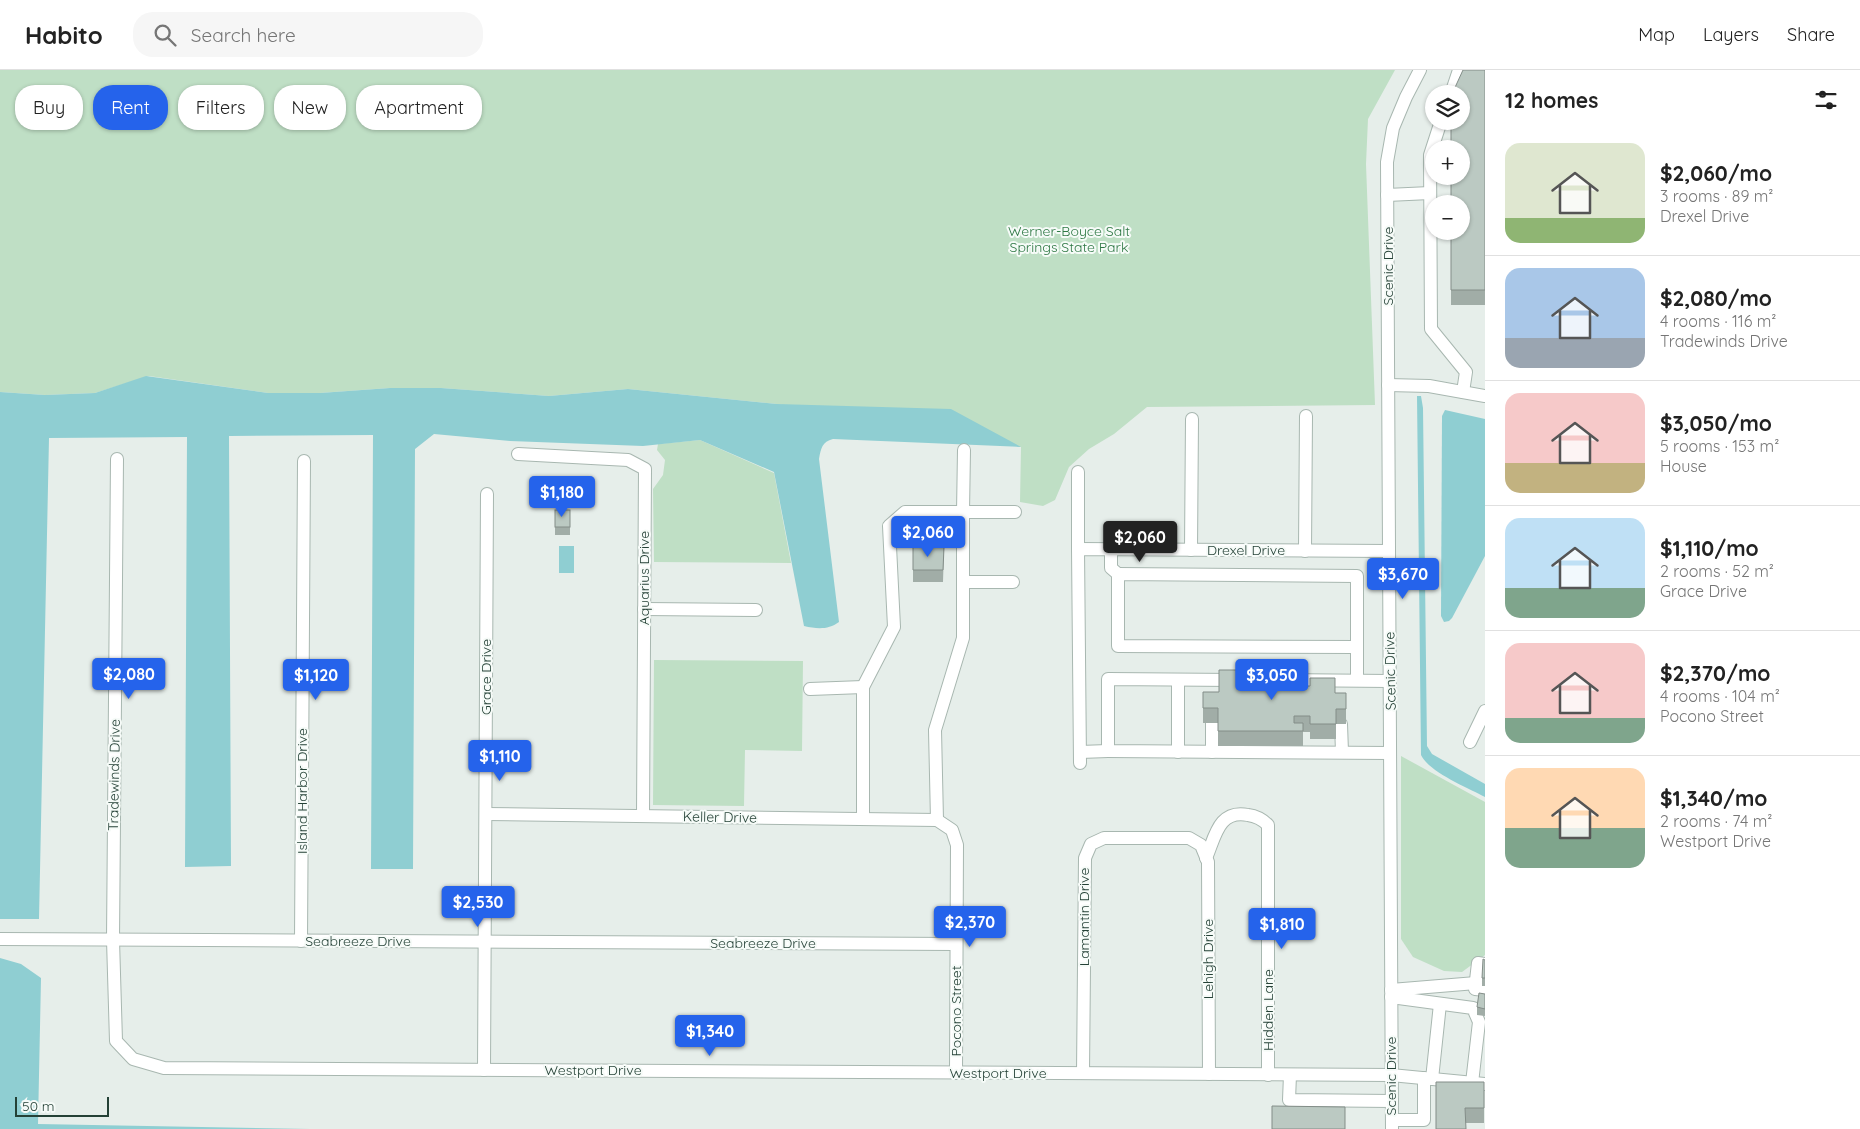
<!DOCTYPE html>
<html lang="en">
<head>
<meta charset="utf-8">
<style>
  :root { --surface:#fff; --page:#f6f6f6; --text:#222; --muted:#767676; --line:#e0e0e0; --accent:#2563eb }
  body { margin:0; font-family:Quicksand,sans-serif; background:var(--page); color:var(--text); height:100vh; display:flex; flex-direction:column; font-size:19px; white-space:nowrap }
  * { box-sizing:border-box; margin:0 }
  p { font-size:16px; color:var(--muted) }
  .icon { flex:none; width:28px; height:28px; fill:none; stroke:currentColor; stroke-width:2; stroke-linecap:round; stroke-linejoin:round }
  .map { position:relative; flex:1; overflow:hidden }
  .details { display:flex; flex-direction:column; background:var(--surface); width:375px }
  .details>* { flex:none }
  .banner { position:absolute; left:15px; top:15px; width:475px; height:45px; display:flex; gap:10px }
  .tools { position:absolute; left:1425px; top:15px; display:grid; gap:10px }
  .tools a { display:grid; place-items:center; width:45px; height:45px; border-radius:50%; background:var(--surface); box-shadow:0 1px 4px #0004; font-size:25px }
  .scale { position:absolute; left:15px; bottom:12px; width:94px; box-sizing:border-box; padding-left:5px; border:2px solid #244136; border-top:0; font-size:14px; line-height:18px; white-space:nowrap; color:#244136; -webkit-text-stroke:4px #f6fbf8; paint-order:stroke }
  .price { position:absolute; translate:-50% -42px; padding:0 11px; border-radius:5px; background:var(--accent); color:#fff; font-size:16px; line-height:32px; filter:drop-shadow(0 1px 2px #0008) }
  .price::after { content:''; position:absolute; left:50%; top:30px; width:15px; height:11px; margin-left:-8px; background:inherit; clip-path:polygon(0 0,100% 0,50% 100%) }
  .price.on { background:#222; color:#fff }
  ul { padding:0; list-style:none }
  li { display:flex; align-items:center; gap:15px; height:125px; padding:0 20px }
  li+li { border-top:1px solid var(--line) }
  li span { display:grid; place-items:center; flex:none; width:140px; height:100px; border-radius:15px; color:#555 }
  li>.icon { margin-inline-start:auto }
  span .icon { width:60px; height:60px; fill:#fffc; stroke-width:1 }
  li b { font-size:21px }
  h2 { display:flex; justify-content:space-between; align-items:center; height:60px; padding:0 20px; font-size:21px }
  .pill { padding:0 18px; border-radius:20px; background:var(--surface); box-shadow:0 1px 4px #0004; font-size:18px; line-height:45px }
  .pill.on { background:var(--accent); color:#fff }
  header { display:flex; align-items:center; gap:30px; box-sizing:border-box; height:70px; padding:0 25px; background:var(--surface); border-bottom:1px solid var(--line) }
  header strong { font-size:24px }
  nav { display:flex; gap:28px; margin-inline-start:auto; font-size:18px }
  .search { width:350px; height:45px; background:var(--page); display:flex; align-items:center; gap:12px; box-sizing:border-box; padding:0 18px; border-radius:20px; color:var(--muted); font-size:19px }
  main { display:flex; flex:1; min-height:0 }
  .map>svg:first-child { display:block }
  .green { fill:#bfdfc5 }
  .water { fill:#8fced2 }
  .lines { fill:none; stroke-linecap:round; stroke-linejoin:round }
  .minor-casing { stroke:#a8b7b0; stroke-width:14 }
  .minor { stroke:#fff; stroke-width:12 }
  .wall { fill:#a1ada7 }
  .building { fill:#bbc9c2; stroke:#838d88 }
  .labels { text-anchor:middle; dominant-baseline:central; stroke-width:4; stroke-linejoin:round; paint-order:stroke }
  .park-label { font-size:14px; fill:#2e7844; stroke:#f6fbf8 }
  .street-label { font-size:14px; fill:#244136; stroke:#f6fbf8 }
</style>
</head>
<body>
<header>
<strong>Habito</strong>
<div class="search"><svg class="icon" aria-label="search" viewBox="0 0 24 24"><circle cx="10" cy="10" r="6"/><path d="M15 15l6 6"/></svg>Search here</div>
<nav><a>Map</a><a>Layers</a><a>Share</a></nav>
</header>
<main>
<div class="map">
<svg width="1485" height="1059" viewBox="0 0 1485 1059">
  <rect width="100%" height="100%" fill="#e6eeea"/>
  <!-- green -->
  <g class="green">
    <path d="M0 0H1395L1368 49 1366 94 1375 335 1147 337 1114 364 1089 379 1069 397 1055 430 1043 436 1020 432 1021 377 777 334 628 319 549 326 441 318H390L320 323H268L149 306 95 323 45 325 0 322Z"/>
    <path d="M700 370 774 403 791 493 654 492 653 419 663 405 665 390 657 380 658 374Z"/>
    <path d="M654 590 803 591 802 681 745 680 744 736 653 735Z"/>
    <path d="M1401 686 1485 732V885L1462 902 1444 901 1413 887 1401 869Z"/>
  </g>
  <!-- water -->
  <g class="water">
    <path d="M146 306 268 323H320L390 318H441L549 326 628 319 777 334 951 339 1021 377 833 369C822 372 821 378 819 389L839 552C828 560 817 559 804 556L774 402 700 370 643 376 510 371 434 364 415 379 413 799H371L373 365 229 366 231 796 185 797 187 367 49 368 39 849H0V322L45 325 95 323Z"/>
    <path d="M1417 326H1421L1423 338 1427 676 1432 684 1485 714V727C1468 718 1429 702 1421 685Z"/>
    <path d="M1445 340 1485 349V486L1452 548 1449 551 1444 552 1441 546 1442 346Z"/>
    <rect x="917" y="464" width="23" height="15"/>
    <rect x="559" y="476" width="15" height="27"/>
    <path d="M0 888 21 894 41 908 38 1054 310 1059H0Z"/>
  </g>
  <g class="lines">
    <defs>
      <g id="minor">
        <path d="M1451 24 1459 0"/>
        <path d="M1441 51 1430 85 1431 259 1466 302 1463 322"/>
        <path d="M1387 125 1430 123"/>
        <path d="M1388 315 1429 316 1485 326"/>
        <path d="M964 380 963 442H1015"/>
        <path d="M518 384 628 390 645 399 643 746"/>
        <path d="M117 389 113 870 116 971 133 989 164 998 1391 1005 1485 1014"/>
        <path d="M1078 402V479"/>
        <path d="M1111 479V498L1118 504"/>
        <path d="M1191 480 1192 349"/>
        <path d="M1305 481 1306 346"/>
        <path d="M963 512H1013"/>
        <path d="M644 539 756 540"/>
        <path d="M1357 577 1118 576V504L1357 506V610"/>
        <path d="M1178 610V682"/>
        <path d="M1235 610 1108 609V681L1390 683"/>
        <path d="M1278 610 1390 611"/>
        <path d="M810 619 863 617"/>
        <path d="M1212 653V682"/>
        <path d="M1341 654 1342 682"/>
        <path d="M1470 672 1485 641"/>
        <path d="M1080 682 1108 681"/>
        <path d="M1080 693 1078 479 1388 481"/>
        <path d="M486 744 937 750 952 760 957 775 956 1003"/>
        <path d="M863 749V617L894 557 889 456 905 442H963V568L935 660 937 750"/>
        <path d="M1206 788C1215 768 1218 739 1248 745 1256 746 1262 749 1268 755V1005"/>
        <path d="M0 869 956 874"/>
        <path d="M301 871 304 391"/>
        <path d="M1485 894 1478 893 1475 919 1485 920"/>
        <path d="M1391 920 1476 913"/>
        <path d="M1391 927 1473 938 1479 952 1472 1013"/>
        <path d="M484 1000 487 424"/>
        <path d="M1083 1003 1085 788 1091 774 1104 768H1189L1201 775 1208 792 1209 1004"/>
        <path d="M1290 1005 1289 1030 1392 1031"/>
        <path d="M1432 1009 1440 934"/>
        <path d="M1392 1050H1424V1008"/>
        <path d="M1392 1059 1387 92 1393 58 1406 27 1420 0"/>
      </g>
    </defs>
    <!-- minor casing -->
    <use href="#minor" class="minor-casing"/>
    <!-- minor -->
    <use href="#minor" class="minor"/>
  </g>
  <!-- wall -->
  <g class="wall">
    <path d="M1485 0V287V235H1451V161Z"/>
    <rect x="555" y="440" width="15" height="25"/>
    <path d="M913 477H944L943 512H913Z"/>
    <path d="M1278 608 1295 616 1335 623H1346V654H1336V669H1310V662H1303V676H1218V653H1203V622H1219Z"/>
    <path d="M1485 890V916H1482V908Z"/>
    <path d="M1485 924V946L1477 945V937Z"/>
    <path d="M1484 1012V1053H1465L1436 1059Z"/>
  </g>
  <!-- building -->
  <g class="building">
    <path d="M1463 0H1485V220H1451V161H1461V134H1451V106H1461V79H1451V51H1461V24H1452Z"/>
    <rect x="555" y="440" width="15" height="17"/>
    <path d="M913 477H944L943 500H913Z"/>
    <path d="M1219 600H1278V608H1284V604H1295V616H1310V608H1335V623H1346V639H1336V654H1310V646H1294V653H1303V661H1218V638H1203V622H1219Z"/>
    <path d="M1483 889 1485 890V908H1482Z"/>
    <path d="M1479 923 1485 924V939L1477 937Z"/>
    <path d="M1436 1012H1484V1038H1465L1466 1059H1436Z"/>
    <path d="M1272 1036 1345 1037V1059H1272Z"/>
  </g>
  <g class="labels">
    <!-- park labels -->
    <g class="park-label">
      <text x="1069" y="161">Werner-Boyce Salt<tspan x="1069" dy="16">Springs State Park</tspan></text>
    </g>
    <!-- street labels -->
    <g class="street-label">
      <text transform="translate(1388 196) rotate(-90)">Scenic Drive</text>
      <text x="1246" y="480">Drexel Drive</text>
      <text transform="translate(644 508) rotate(-90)">Aquarius Drive</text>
      <text transform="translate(1390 601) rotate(-91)">Scenic Drive</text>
      <text transform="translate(486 607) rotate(-90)">Grace Drive</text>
      <text transform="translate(114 705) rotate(-89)">Tradewinds Drive</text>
      <text transform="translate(302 721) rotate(-90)">Island Harbor Drive</text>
      <text transform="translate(720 747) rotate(1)">Keller Drive</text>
      <text transform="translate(1084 847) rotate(-90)">Lamantin Drive</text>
      <text x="358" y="871">Seabreeze Drive</text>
      <text x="763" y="873">Seabreeze Drive</text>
      <text transform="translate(1208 889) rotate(-90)">Lehigh Drive</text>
      <text transform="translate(1268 940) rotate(-90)">Hidden Lane</text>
      <text transform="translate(956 941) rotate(-90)">Pocono Street</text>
      <text x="593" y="1000">Westport Drive</text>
      <text x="998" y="1003">Westport Drive</text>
      <text transform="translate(1391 1006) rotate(-90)">Scenic Drive</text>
    </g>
  </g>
</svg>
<div class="tools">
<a><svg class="icon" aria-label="layers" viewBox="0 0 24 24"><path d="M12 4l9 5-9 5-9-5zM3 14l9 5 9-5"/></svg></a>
<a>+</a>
<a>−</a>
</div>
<div class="scale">50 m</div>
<b class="price" style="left:562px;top:448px">$1,180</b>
<b class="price" style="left:928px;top:488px">$2,060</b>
<b class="price on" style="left:1140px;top:493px">$2,060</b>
<b class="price" style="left:1403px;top:530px">$3,670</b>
<b class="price" style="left:129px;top:630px">$2,080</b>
<b class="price" style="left:316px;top:631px">$1,120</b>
<b class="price" style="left:1272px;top:631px">$3,050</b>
<b class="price" style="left:500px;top:712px">$1,110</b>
<b class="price" style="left:478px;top:858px">$2,530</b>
<b class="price" style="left:970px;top:878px">$2,370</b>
<b class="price" style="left:1282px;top:880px">$1,810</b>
<b class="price" style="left:710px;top:987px">$1,340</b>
<div class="banner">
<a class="pill">Buy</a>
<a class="pill on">Rent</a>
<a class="pill">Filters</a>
<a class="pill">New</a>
<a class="pill">Apartment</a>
</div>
</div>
<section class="details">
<h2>12 homes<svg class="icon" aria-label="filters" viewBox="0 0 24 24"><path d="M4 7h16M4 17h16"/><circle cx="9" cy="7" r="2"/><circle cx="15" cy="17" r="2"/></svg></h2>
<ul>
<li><span style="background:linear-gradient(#dfe7d0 75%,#8fb573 0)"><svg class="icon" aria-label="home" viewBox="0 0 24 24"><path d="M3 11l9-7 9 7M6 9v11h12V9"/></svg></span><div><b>$2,060/mo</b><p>3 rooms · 89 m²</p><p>Drexel Drive</p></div></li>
<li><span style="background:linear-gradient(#a9c7e8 70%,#9aa5b1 0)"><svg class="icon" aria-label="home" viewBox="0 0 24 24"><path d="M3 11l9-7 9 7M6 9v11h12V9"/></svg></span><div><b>$2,080/mo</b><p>4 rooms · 116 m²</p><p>Tradewinds Drive</p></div></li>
<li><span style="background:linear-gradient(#f6c9c9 70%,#c2b280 0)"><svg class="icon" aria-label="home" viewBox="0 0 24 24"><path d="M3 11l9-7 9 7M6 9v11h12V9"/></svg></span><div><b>$3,050/mo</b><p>5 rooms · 153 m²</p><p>House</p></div></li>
<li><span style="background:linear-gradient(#bfe0f5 70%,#7fa58c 0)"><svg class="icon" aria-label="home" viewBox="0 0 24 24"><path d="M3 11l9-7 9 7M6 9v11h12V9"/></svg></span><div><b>$1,110/mo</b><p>2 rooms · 52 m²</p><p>Grace Drive</p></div></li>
<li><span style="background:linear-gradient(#f6c9c9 75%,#7fa58c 0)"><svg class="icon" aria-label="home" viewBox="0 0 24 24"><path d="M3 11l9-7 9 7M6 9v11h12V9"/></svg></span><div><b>$2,370/mo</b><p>4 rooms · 104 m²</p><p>Pocono Street</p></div></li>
<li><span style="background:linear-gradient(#ffd9b3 60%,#7fa58c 0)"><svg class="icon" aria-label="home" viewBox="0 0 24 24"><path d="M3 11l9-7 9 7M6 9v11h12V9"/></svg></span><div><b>$1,340/mo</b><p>2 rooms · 74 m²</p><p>Westport Drive</p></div></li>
</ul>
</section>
</main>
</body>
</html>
